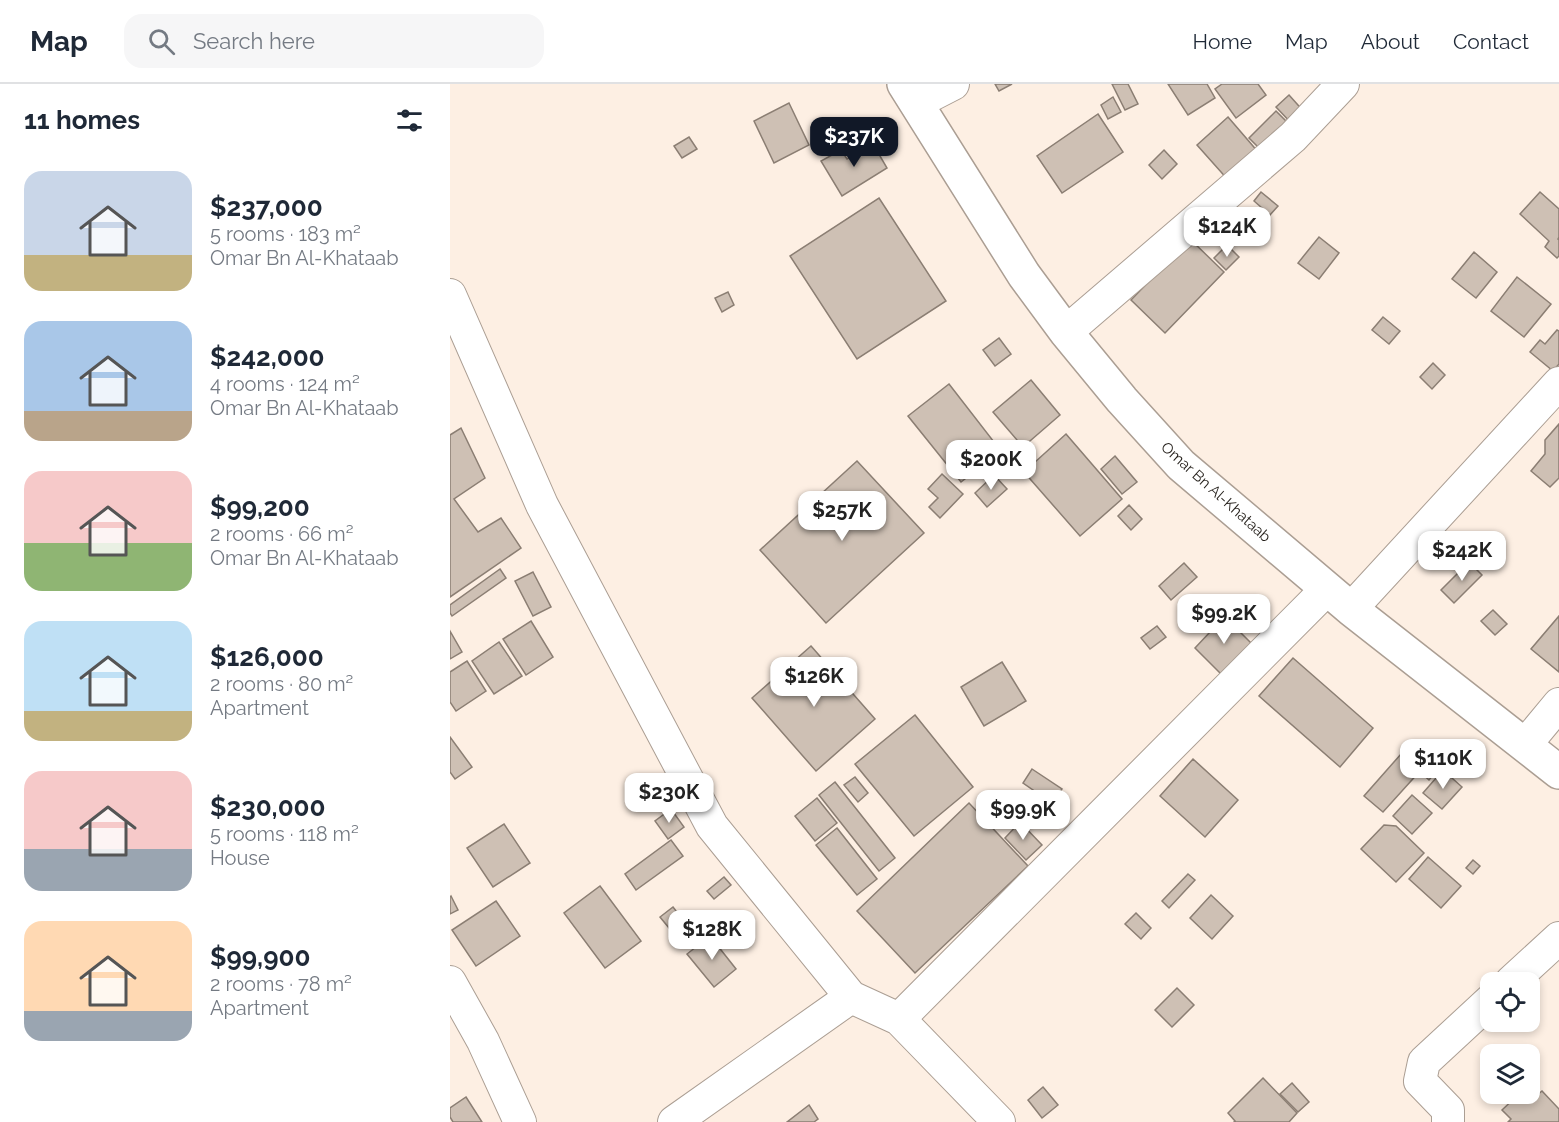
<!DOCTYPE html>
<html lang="en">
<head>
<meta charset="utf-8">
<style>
  :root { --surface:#fff; --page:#f6f6f7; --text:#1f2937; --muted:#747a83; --line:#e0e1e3; --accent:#111827 }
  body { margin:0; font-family:Raleway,sans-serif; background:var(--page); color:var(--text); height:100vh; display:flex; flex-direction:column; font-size:22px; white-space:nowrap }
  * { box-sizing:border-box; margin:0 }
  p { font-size:20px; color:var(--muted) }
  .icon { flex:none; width:33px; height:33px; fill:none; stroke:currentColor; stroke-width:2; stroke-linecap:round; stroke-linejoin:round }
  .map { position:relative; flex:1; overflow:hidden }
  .panel { display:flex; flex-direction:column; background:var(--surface); width:450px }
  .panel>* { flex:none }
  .buttons { position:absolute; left:1030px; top:888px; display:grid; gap:12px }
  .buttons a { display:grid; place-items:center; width:60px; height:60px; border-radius:12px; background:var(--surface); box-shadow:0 3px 9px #0003; font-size:30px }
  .price { position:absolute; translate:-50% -51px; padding:0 14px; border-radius:12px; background:#fff; color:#222; font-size:20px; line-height:39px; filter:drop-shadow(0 2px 3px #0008) }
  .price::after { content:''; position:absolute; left:50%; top:36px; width:18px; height:14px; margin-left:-9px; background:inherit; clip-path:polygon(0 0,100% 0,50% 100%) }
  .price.current { background:var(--accent); color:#fff }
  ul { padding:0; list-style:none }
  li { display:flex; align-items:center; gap:18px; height:150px; padding:0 24px }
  li span { display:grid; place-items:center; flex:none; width:168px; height:120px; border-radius:18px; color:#555 }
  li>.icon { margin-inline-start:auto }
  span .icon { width:72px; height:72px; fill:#fffc; stroke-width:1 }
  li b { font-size:26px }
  h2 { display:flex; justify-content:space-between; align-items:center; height:72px; padding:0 24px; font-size:26px }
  header { display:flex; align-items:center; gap:36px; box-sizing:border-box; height:84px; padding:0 30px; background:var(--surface); border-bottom:2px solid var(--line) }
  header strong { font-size:28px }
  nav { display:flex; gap:33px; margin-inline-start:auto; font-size:21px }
  .search { width:420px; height:54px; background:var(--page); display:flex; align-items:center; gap:15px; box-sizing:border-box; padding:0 21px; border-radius:18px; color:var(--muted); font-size:22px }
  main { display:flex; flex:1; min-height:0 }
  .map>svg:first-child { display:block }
  .building { fill:#cec0b4; stroke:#8b7e73; stroke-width:1.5 }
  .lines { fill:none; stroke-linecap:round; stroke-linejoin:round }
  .minor-casing { stroke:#ab9e93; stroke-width:34 }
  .major-casing { stroke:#ab9e93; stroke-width:36 }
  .minor { stroke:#fff; stroke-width:32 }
  .major { stroke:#fff; stroke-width:33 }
  .labels { text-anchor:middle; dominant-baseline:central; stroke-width:6; stroke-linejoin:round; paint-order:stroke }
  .street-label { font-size:15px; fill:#231e19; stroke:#fff }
</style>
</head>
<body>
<header>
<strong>Map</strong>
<div class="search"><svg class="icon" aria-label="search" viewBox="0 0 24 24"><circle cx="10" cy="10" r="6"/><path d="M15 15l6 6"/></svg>Search here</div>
<nav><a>Home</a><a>Map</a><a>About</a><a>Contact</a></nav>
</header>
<main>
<section class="panel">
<h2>11 homes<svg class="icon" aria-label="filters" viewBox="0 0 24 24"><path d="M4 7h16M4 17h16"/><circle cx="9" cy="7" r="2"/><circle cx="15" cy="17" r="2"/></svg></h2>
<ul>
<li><span style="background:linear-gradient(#c9d6e8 70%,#c2b280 0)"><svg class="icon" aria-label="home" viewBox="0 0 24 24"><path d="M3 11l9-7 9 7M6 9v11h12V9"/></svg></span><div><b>$237,000</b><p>5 rooms · 183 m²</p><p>Omar Bn Al-Khataab</p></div></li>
<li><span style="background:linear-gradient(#a9c7e8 75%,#b9a48a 0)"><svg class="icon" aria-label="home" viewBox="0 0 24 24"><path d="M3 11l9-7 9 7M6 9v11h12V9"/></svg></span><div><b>$242,000</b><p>4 rooms · 124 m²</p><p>Omar Bn Al-Khataab</p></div></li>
<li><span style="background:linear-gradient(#f6c9c9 60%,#8fb573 0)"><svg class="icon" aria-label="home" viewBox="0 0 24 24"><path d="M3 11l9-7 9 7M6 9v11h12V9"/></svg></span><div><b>$99,200</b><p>2 rooms · 66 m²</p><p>Omar Bn Al-Khataab</p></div></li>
<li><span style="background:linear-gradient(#bfe0f5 75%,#c2b280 0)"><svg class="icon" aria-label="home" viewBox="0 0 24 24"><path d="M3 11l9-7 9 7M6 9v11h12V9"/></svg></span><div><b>$126,000</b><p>2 rooms · 80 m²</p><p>Apartment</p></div></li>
<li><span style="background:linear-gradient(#f6c9c9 65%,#9aa5b1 0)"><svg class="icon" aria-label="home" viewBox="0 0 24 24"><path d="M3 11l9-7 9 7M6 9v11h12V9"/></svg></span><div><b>$230,000</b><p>5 rooms · 118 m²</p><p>House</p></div></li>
<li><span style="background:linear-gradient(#ffd9b3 75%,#9aa5b1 0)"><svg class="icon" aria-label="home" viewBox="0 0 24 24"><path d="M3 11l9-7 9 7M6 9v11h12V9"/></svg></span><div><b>$99,900</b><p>2 rooms · 78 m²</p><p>Apartment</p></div></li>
</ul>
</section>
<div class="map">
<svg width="1109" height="1038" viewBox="0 0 1109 1038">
  <rect width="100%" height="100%" fill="#fdefe3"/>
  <!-- building -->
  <g class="building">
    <path d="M545 0H562L549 7Z"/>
    <path d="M662 0H678L688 20 675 26Z"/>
    <path d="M718 0H757L765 14 738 31Z"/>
    <path d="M772 0H808L816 11 786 34 765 5Z"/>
    <path d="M839 11 856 30 844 42 826 23Z"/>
    <path d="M663 13 671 28 658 35 651 21Z"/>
    <path d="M339 19 359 61 324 79 304 37Z"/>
    <path d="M826 27 839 40 812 67 799 54Z"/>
    <path d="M648 30 673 68 612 109 587 72Z"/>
    <path d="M778 33 809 69 779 97 747 61Z"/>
    <path d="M239 53 247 65 232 74 224 62Z"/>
    <path d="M423 60 437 84 392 112 371 77 391 66 397 75Z"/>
    <path d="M714 66 727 80 712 95 699 81Z"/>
    <path d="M811 108 828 122 820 131 804 117Z"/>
    <path d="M1090 108 1109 125V153L1108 155 1109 156V172L1107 174 1095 163 1099 157 1070 130Z"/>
    <path d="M429 114 496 217 407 275 340 172Z"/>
    <path d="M869 153 889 169 869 195 848 179Z"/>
    <path d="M740 155 774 188 715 249 681 216Z"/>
    <path d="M777 161 789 173 776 186 764 174Z"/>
    <path d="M1024 168 1047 188 1026 214 1002 195Z"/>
    <path d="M1067 193 1101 220 1074 253 1041 227Z"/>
    <path d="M278 208 284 221 272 228 265 214Z"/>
    <path d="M933 233 950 247 939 260 922 246Z"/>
    <path d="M1107 246 1109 247V280L1103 287 1080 268 1090 256 1095 260Z"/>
    <path d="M549 254 561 270 545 282 533 266Z"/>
    <path d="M983 279 995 291 982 305 970 293Z"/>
    <path d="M581 296 610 331 573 363 543 328Z"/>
    <path d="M499 300 551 367 511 398 458 332Z"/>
    <path d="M1109 340V394L1100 403 1081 387 1095 370V356Z"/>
    <path d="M11 344 35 394 4 415 28 448 51 434 71 464 0 513V351Z"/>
    <path d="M616 350 672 415 630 452 574 388Z"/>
    <path d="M665 372 687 398 672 410 651 385Z"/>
    <path d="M407 377 474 449 376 539 310 466Z"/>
    <path d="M492 390 513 410 490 434 479 423 488 414 478 405Z"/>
    <path d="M544 391 557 405 537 423 525 409Z"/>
    <path d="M679 421 692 435 681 446 668 432Z"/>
    <path d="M1019 478 1032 491 1004 519 991 506Z"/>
    <path d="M734 479 747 493 721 516 709 502Z"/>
    <path d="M50 485 56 494 2 532 0 529V521Z"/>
    <path d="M83 488 101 523 83 532 65 497Z"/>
    <path d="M1043 526 1057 540 1045 551 1031 537Z"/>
    <path d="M769 527 805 563 775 594 745 564 760 548 754 542Z"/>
    <path d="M1109 532V588L1081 565Z"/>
    <path d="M81 537 103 573 76 591 53 555Z"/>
    <path d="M707 542 716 553 700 565 691 554Z"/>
    <path d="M0 547 12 568 0 575Z"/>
    <path d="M49 558 72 592 44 610 22 577Z"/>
    <path d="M361 562 425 635 366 687 302 614Z"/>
    <path d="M843 574 923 644 890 683 809 612Z"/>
    <path d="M17 577 36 607 6 627 0 618V588Z"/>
    <path d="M552 578 576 617 534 642 511 603Z"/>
    <path d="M465 631 523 703 464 752 405 680Z"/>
    <path d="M0 653 22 683 5 695 0 688Z"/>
    <path d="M951 670 970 687 933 728 914 712Z"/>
    <path d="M743 675 788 716 755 753 710 712Z"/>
    <path d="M980 676 989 684 979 696 970 688Z"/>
    <path d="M582 685 612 705 602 719 573 699Z"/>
    <path d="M993 686 1012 703 992 725 973 709Z"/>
    <path d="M405 693 418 709 408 718 394 701Z"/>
    <path d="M385 698 445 774 429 787 369 711Z"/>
    <path d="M962 711 982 729 962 750 943 732Z"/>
    <path d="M367 714 387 739 365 757 345 732Z"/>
    <path d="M519 719 578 782 465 889 407 827Z"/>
    <path d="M221 725 234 743 218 755 205 737Z"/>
    <path d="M570 738 592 761 576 776 555 754Z"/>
    <path d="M54 740 80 779 43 803 17 764Z"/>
    <path d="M934 741 946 742 974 769 946 798 911 765Z"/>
    <path d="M387 744 427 795 407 811 366 761Z"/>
    <path d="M221 756 233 772 186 806 175 790Z"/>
    <path d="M978 773 1011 802 991 824 959 795Z"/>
    <path d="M1023 776 1030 782 1023 790 1016 784Z"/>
    <path d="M738 790 745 796 719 824 712 817Z"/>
    <path d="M274 793 281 801 264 815 257 807Z"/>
    <path d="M150 802 191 857 155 884 114 829Z"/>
    <path d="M761 811 783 832 762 855 740 834Z"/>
    <path d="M1 812 8 826 0 830V813Z"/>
    <path d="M46 817 70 852 26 882 2 846Z"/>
    <path d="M223 823 240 845 228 855 210 833Z"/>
    <path d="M686 829 701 844 691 855 675 840Z"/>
    <path d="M260 852 286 885 264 903 237 870Z"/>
    <path d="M727 904 744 921 722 943 705 926Z"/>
    <path d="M813 994 847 1029 839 1038H784L785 1037 778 1029Z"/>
    <path d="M842 999 859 1018 848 1028 830 1010Z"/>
    <path d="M593 1003 608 1021 592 1034 578 1016Z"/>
    <path d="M1092 1007 1109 1025V1038H1058L1061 1035 1052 1026 1069 1010H1073L1080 1017Z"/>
    <path d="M16 1013 32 1038H3L0 1033V1024Z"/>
    <path d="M359 1021 368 1035 364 1038H337Z"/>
  </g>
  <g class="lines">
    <defs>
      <g id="minor">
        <path d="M466 19 503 0"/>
        <path d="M0 211 92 421 262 742 401 913 449 935 549 1038"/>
        <path d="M616 248 843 53 893 0"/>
        <path d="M901 525 1109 299"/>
        <path d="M1075 661 1109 620"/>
        <path d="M0 898 33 957 70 1038"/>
        <path d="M1061 898 1109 854"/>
        <path d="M449 935 877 505"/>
        <path d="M224 1038 401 913"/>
        <path d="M998 1038V1026L970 997 974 978 1041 916"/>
      </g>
      <path id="major" d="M454 0 574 191 616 248 672 316 731 381 901 525 1109 688"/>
    </defs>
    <!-- minor casing -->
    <use href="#minor" class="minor-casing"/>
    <!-- major casing -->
    <use href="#major" class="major-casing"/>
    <!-- minor -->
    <use href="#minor" class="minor"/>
    <!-- major -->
    <use href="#major" class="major"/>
  </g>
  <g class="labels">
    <!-- street labels -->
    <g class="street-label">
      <text transform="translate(766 408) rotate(42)">Omar Bn Al-Khataab</text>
    </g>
  </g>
</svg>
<div class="buttons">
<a><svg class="icon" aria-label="locate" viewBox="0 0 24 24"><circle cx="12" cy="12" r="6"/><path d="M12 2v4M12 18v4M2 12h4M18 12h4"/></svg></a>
<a><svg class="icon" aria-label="layers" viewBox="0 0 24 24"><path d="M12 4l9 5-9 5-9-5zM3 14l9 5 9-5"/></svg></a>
</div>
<b class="price current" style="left:404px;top:84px">$237K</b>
<b class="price" style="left:777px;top:174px">$124K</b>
<b class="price" style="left:541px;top:407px">$200K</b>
<b class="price" style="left:392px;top:458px">$257K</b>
<b class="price" style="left:1012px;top:498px">$242K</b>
<b class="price" style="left:774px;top:561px">$99.2K</b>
<b class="price" style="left:364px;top:624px">$126K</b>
<b class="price" style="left:993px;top:706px">$110K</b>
<b class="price" style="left:219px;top:740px">$230K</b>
<b class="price" style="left:573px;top:757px">$99.9K</b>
<b class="price" style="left:262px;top:877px">$128K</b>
</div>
</main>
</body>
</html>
